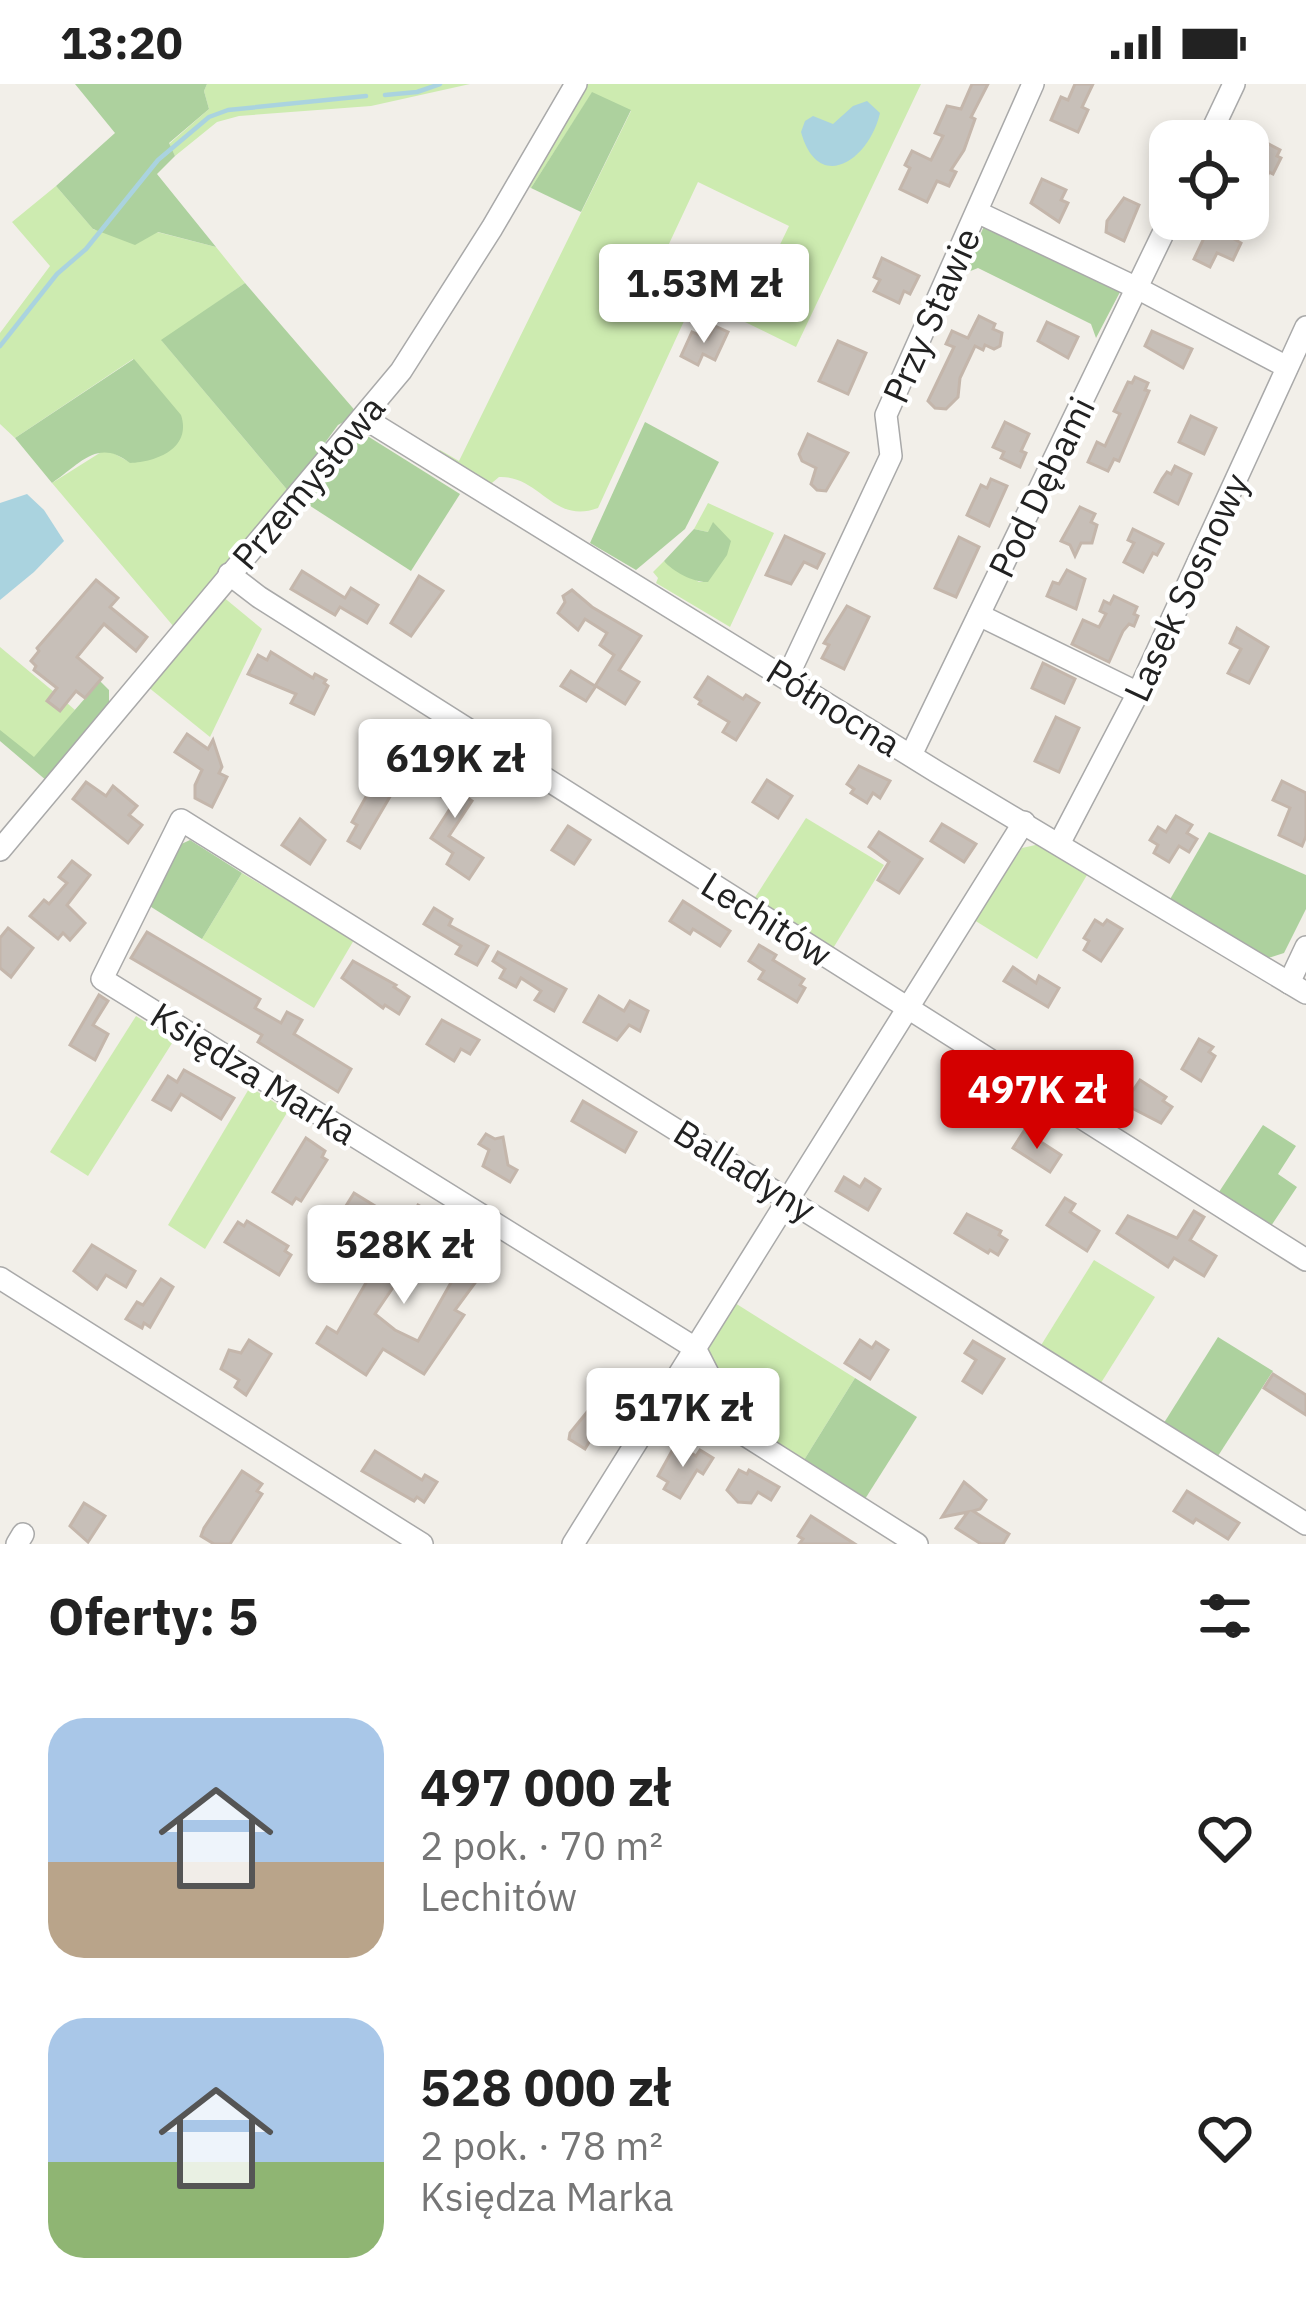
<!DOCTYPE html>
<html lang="pl">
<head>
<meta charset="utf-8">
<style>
  :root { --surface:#fff; --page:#f6f6f6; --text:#222; --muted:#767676; --accent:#d40000 }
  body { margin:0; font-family:"IBM Plex Sans",sans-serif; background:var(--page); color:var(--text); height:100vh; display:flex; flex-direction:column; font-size:45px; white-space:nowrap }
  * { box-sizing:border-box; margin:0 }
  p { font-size:39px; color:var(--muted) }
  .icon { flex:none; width:66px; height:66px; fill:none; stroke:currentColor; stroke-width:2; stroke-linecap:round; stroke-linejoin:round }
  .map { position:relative; height:1460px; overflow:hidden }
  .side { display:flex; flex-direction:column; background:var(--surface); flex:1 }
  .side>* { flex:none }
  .controls { position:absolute; left:1149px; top:36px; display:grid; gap:24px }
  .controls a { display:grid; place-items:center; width:120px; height:120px; border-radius:24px; background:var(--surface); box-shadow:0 6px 18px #0003; font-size:60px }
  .price { position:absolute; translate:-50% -102px; padding:0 27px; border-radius:12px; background:#fff; color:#222; font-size:39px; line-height:78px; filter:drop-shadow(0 3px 6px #0008) }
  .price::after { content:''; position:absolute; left:50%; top:72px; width:36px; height:27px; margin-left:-18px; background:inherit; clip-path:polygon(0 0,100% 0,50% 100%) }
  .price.current { background:var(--accent); color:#fff }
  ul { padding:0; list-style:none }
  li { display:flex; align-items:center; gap:36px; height:300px; padding:0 48px }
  li span { display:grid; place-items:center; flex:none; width:336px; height:240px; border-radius:36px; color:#555 }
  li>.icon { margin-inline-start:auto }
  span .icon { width:144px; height:144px; fill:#fffc; stroke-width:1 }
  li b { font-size:51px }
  h2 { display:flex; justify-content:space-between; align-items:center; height:144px; padding:0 48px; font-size:51px }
  .status { display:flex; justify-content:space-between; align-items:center; height:84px; padding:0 60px; background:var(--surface); direction:ltr }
  .status svg { height:33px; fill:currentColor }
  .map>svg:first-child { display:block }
  .grass { fill:#cdebb0 }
  .forest { fill:#add19e }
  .water { fill:#aad3df }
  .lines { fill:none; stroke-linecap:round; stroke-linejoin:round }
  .stream { stroke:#aad3df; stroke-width:4.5 }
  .building { fill:#c7bfb8; stroke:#c4b6ab; stroke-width:3 }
  .minor-casing { stroke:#a9a9a9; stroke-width:24 }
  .minor { stroke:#fff; stroke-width:21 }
  .labels { text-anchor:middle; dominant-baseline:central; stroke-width:9; stroke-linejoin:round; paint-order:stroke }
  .street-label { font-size:36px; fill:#222; stroke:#fff }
</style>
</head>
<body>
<div class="status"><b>13:20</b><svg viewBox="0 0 49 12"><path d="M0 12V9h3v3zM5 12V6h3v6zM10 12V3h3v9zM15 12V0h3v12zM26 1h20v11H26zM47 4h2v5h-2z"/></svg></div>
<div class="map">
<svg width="1306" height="1460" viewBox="0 0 1306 1460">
  <rect width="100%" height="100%" fill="#f2efe9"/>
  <!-- grass -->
  <g class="grass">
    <path d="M207 0H470L371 22 239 32 217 38 175 72 169 60 209 25 204 7Z"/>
    <path d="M586 0H921L796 263 743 237 789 142 698 98 660 179 664 182 653 203 691 222 598 424C553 441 540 391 499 393L486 404 437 370 440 366 459 377 631 27 592 9 531 104 525 100Z"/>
    <path d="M56 102 94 146 157 148 216 163 245 199 162 257 289 408 174 543 52 399 106 365 131 379 133 275 15 354 0 340V249L50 182 12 138Z"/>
    <path d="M708 419 774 449 730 543 656 499 658 494 653 488 664 477 699 498H708V448L694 445Z"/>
    <path d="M222 512 262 545 210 653 148 603Z"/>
    <path d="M0 563 54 608 47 617 59 627 67 619 75 626 33 676 0 648Z"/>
    <path d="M806 734 884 781 832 866 754 815Z"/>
    <path d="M1040 760 1087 791 1037 875 974 836 1022 764Z"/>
    <path d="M242 789 354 856 314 924 202 855Z"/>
    <path d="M136 932 174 956 88 1092 50 1068Z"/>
    <path d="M250 1003 288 1027 205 1165 168 1141Z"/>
    <path d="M1094 1176 1155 1213 1099 1302 1040 1263Z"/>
    <path d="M735 1219 855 1294 804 1376 746 1339 705 1267Z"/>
  </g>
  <!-- forest -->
  <g class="forest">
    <path d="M75 0H207L204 7 209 25 169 59 175 72 157 90 216 163 158 148 135 161 93 145 56 102 115 49Z"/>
    <path d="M592 8 631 26 581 128 531 104Z"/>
    <path d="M985 140 1120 208 1096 254 1091 240 978 184 963 190Z"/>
    <path d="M245 199 358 330 338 341 289 408 161 256Z"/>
    <path d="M134 275 181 331C192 364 157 378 130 379 98 354 81 379 52 399L15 354Z"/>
    <path d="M645 338 719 378 685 445 636 486 590 459Z"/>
    <path d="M369 353 460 410 411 487 301 416 353 358Z"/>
    <path d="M713 438 731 457 727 471 708 498C695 499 673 488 664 477L694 445 708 448Z"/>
    <path d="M100 597 109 606V621L47 697 0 657V646L34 673Z"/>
    <path d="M1209 748 1306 791V825L1284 869 1268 874 1169 817Z"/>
    <path d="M190 756 242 789 202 855 148 821 175 763Z"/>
    <path d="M1263 1041 1296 1062 1278 1090 1297 1103 1269 1145 1217 1111Z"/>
    <path d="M1218 1253 1273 1287 1216 1375 1162 1342Z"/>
    <path d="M855 1294 917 1333 865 1415 804 1376Z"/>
  </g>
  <!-- water -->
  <g class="water">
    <path d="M867 17 880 29C869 77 818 110 801 48L805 37 813 32 833 40 853 22Z"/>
    <path d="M27 410 44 426 64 457 34 488 0 516V419Z"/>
  </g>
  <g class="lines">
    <!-- stream -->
    <g class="stream">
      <path d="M385 11 417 8 440 0"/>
      <path d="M0 262 57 190 86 165 158 76 209 33 228 26 366 12"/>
    </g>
  </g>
  <!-- building -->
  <g class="building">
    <path d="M972 0H988L971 33 975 35 964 66 951 86 956 88 949 102 937 97 927 118 900 105 910 84 905 81 912 67 931 76 943 52 935 49 947 22 961 25Z"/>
    <path d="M1075 0H1093L1082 23 1088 26 1078 48 1051 36 1061 13 1068 16Z"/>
    <path d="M1248 49 1280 66 1277 72 1281 74 1273 90 1269 88 1265 97 1258 93 1248 113Z"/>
    <path d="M1042 95 1066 106 1061 116 1068 119 1059 138 1031 119Z"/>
    <path d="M1124 114 1139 121 1124 157 1106 148 1107 137Z"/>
    <path d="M1203 137 1241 159 1233 176 1217 169 1210 183 1194 175 1205 152 1198 149Z"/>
    <path d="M882 174 919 192 910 210 904 207 899 219 874 207 880 196 874 193Z"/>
    <path d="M979 232 995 240 993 245 1002 249 1000 262 994 265 985 261 983 266 975 262 960 294 958 313 946 325 935 324 928 317 954 263 946 260 952 247 968 254Z"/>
    <path d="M1047 238 1078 253 1068 274 1038 257Z"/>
    <path d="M715 242 728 248 715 276 703 270 698 281 681 272 692 248 708 255Z"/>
    <path d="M1152 247 1192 265 1183 284 1145 262Z"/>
    <path d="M838 257 866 269 848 310 819 297Z"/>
    <path d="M1135 293 1148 299 1145 306 1149 307 1119 377 1114 375 1108 387 1088 378 1097 358 1105 362 1120 330 1114 327 1128 298 1132 299Z"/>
    <path d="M1191 332 1216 344 1204 370 1179 358Z"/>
    <path d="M1005 338 1029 350 1021 367 1026 369 1020 383 1001 374 1004 368 993 363Z"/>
    <path d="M808 350 848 369 826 407 817 406 811 400 816 384 802 377 799 370Z"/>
    <path d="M1175 382 1191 390 1178 420 1155 408 1162 395 1167 388 1171 390Z"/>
    <path d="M991 395 1007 402 989 442 967 431 981 401 987 404Z"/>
    <path d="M1080 423 1095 430 1091 438 1097 441 1092 459H1081L1075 472 1070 461 1061 457Z"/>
    <path d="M1133 445 1163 460 1157 471 1153 469 1143 488 1124 478 1134 459 1128 456Z"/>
    <path d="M785 452 824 470 817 484 804 478 791 500 766 491Z"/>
    <path d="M959 453 979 463 956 513 935 504Z"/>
    <path d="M1067 486 1085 495 1076 525 1047 512 1053 498 1059 500Z"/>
    <path d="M302 487 345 514 351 504 378 521 367 539 340 523 335 531 291 505Z"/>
    <path d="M419 492 443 507 411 552 391 539Z"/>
    <path d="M96 496 118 514 110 523 147 553 136 567 104 540 77 573 102 594 85 614 76 607 60 627 47 617 57 604 34 586 36 582 31 577 39 567 37 564Z"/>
    <path d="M572 506 592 523 641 552 619 586 639 598 625 620 596 602 586 617 561 602 571 587 595 602 614 571 600 561 607 549 585 535 578 546 558 529 565 518 563 512Z"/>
    <path d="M1114 512 1137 523 1134 530 1138 532 1134 542 1129 540 1123 547 1109 578 1072 560 1083 536 1099 543 1106 530 1100 527 1104 517 1110 520Z"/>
    <path d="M847 522 869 533 844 585 822 574 829 561 824 559Z"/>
    <path d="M1237 544 1268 563 1249 599 1228 589 1241 565 1230 559Z"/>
    <path d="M271 568 313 594 315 590 326 596 324 599 328 602 314 630 291 619 296 610 248 590 258 571 267 576Z"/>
    <path d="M1043 579 1075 595 1064 619 1032 604Z"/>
    <path d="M708 593 743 615 746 611 759 619 736 656 723 648 729 638 699 620 701 617 695 613Z"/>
    <path d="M1056 633 1079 644 1059 688 1035 677Z"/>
    <path d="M187 650 208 665 213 656 222 683 219 689 227 693 212 723 195 714V701L202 686 175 668Z"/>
    <path d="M445 680 471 696 462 710 472 717 449 752 483 774 469 795 447 780 453 769 431 754 453 720 433 707Z"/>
    <path d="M859 682 890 697 880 714 873 709 867 719 851 709 854 705 847 700Z"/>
    <path d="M377 693 395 704 360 764 348 757 357 741 352 738Z"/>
    <path d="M767 696 792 712 778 734 753 718Z"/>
    <path d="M1282 697 1306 709V752L1302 762 1279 751 1290 724 1273 716Z"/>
    <path d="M86 698 106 712 113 702 137 722 129 731 142 741 128 759 73 715Z"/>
    <path d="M1176 732 1192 741 1187 749 1197 755 1189 768 1179 762 1169 778 1154 769 1158 761 1150 756 1158 743 1166 748Z"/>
    <path d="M300 735 325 756 310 780 282 761Z"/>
    <path d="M942 740 976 760 964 778 931 757Z"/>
    <path d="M568 742 590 756 574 780 552 766Z"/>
    <path d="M879 748 922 775 899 809 878 796 889 778 869 763Z"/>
    <path d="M72 777 90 791 67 821 85 839 70 856 63 849 58 855 30 832 44 816 49 820 67 799 59 793Z"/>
    <path d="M683 817 730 847 720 862 693 845 690 850 670 837Z"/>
    <path d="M434 824 452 835 449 841 488 862 477 881 456 870 461 862 424 840Z"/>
    <path d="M1095 836 1103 841 1107 836 1122 845 1101 877 1084 866 1089 857 1084 854Z"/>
    <path d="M8 844 33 864 11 893 0 884V854Z"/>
    <path d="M147 848 260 915 255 924 281 939 287 928 302 936 294 950 351 985 338 1008 258 958 262 951 131 874Z"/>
    <path d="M759 861 776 871 773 876 804 895 800 901 805 904 797 918 759 895 764 887 749 877Z"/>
    <path d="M498 868 566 905 554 927 535 916 541 907 521 894 516 903 500 894 505 885 493 877Z"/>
    <path d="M353 877 396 901 394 903 409 913 399 930 385 921 383 924 342 894Z"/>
    <path d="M1013 883 1036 899 1039 892 1059 904 1048 923 1004 897Z"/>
    <path d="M99 911 108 917 93 941 108 950 95 976 70 961Z"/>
    <path d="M599 912 624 927 630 917 648 927 640 947 629 941 617 956 584 938Z"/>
    <path d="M442 936 479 956 470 970 461 965 454 977 427 960Z"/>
    <path d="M1199 955 1213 963 1209 968 1215 972 1201 997 1182 985Z"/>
    <path d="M184 986 234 1014 221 1035 181 1010 171 1026 153 1016 168 992 177 998Z"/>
    <path d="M1140 996 1166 1013 1163 1017 1172 1023 1161 1039 1124 1020Z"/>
    <path d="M583 1017 636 1048 625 1068 572 1037Z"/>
    <path d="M1024 1047 1061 1071 1050 1088 1013 1064Z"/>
    <path d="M486 1050 495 1055 503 1053 508 1081 517 1086 510 1098 483 1082 489 1066 479 1060Z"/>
    <path d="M306 1054 325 1067 322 1073 327 1076 301 1117 296 1114 292 1120 273 1108Z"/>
    <path d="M844 1093 860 1103 865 1095 880 1105 868 1126 836 1107Z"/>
    <path d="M354 1109 380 1125 362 1154 350 1146 357 1134 344 1125Z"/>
    <path d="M1065 1114 1075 1120 1070 1128 1099 1147 1087 1167 1047 1141Z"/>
    <path d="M418 1121 440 1134 375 1230 395 1246 418 1257 475 1156 497 1169 455 1226 464 1231 424 1290 383 1265 366 1291 317 1259 327 1243 337 1249 378 1178 386 1183 409 1145 405 1142Z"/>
    <path d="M1194 1127 1204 1133 1190 1156 1216 1172 1204 1192 1174 1174 1168 1183 1117 1149 1128 1132 1177 1154Z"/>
    <path d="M967 1130 1001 1147 999 1151 1007 1156 998 1171 990 1166 988 1169 955 1149Z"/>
    <path d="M247 1137 288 1162 285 1167 291 1171 279 1191 225 1158 238 1138 244 1142Z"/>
    <path d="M92 1161 135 1187 126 1203 106 1191 97 1205 74 1187Z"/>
    <path d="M161 1195 173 1203 150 1243 144 1239 142 1244 126 1235 137 1218 143 1221Z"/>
    <path d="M249 1256 271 1270 246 1311 235 1303 239 1296 221 1285 229 1266 241 1269Z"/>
    <path d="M860 1256 872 1264 876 1258 888 1266 870 1295 845 1279Z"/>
    <path d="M973 1257 1004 1275 982 1309 963 1297 976 1276 965 1269Z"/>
    <path d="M1273 1290 1306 1311V1331L1264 1304Z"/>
    <path d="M592 1322 606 1330 585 1365 569 1355 570 1349Z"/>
    <path d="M683 1364 696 1372 700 1366 713 1374 703 1390 697 1386 680 1414 664 1405 668 1398 658 1392 673 1365 680 1369Z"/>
    <path d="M375 1367 422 1396 425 1391 437 1398 424 1418 417 1413 414 1417 362 1387Z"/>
    <path d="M739 1386 747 1390 749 1386 779 1403 771 1416 758 1408 751 1419 738 1418 727 1406Z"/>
    <path d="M242 1387 262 1400 257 1407 262 1410 230 1460H214L201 1452 204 1444Z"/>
    <path d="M964 1398 986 1416 980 1425 973 1427 1009 1450 1003 1460H981L956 1444 968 1428 942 1433Z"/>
    <path d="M1187 1407 1239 1439 1228 1455 1196 1435 1193 1439 1174 1427Z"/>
    <path d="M84 1419 105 1432 88 1458 70 1442Z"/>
    <path d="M811 1432 855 1460H799L803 1455 798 1452Z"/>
  </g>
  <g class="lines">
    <defs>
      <g id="minor">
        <path d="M1207 57 1234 0"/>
        <path d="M977 128 1137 204 1287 283"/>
        <path d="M364 334 937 688 1306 909"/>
        <path d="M229 490 259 513 1306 1176"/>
        <path d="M979 531 1138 609"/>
        <path d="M787 594 891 372 886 331 1033 0"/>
        <path d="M911 671 1170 135"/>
        <path d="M1059 760 1138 609 1306 243"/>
        <path d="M0 766 401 287 492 144 576 0"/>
        <path d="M1289 899 1306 863"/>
        <path d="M0 1194 422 1460"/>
        <path d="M673 1303 732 1342"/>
        <path d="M17 1460 23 1450"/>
        <path d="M573 1460 1024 738"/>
        <path d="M917 1460 737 1346 695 1264 102 895 181 736 1306 1440"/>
      </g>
    </defs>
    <!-- minor casing -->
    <use href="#minor" class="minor-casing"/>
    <!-- minor -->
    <use href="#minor" class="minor"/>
  </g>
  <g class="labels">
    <!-- street labels -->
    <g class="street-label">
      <text transform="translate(931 231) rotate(-66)">Przy Stawie</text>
      <text transform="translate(308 398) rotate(-50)">Przemysłowa</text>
      <text transform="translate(1041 403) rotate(-64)">Pod Dębami</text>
      <text transform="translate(1186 503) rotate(-65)">Lasek Sosnowy</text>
      <text transform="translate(834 623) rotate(32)">Północna</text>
      <text transform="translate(767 835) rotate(32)">Lechitów</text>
      <text transform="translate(254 989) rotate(32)">Księdza Marka</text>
      <text transform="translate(745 1086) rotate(32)">Balladyny</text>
    </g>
  </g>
</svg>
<div class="controls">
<a><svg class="icon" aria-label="locate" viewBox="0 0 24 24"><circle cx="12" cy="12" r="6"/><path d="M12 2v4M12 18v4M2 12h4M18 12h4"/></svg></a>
</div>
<b class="price" style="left:704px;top:262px">1.53M zł</b>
<b class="price" style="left:455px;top:737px">619K zł</b>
<b class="price current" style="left:1037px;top:1068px">497K zł</b>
<b class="price" style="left:404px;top:1223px">528K zł</b>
<b class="price" style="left:683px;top:1386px">517K zł</b>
</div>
<section class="side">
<h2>Oferty: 5<svg class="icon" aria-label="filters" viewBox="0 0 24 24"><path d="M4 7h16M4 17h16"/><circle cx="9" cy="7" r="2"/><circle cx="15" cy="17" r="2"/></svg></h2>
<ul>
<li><span style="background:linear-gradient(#a9c7e8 60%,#b9a48a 0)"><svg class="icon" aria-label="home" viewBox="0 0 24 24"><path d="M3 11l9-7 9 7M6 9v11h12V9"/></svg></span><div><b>497 000 zł</b><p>2 pok. · 70 m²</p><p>Lechitów</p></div><svg class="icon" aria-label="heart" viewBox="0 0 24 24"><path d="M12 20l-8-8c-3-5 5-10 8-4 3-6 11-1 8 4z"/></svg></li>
<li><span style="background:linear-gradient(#a9c7e8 60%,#8fb573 0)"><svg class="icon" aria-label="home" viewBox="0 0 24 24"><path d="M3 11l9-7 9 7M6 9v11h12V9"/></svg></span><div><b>528 000 zł</b><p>2 pok. · 78 m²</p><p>Księdza Marka</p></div><svg class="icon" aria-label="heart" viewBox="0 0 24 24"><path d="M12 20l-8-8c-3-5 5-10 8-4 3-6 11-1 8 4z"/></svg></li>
</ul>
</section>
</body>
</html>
